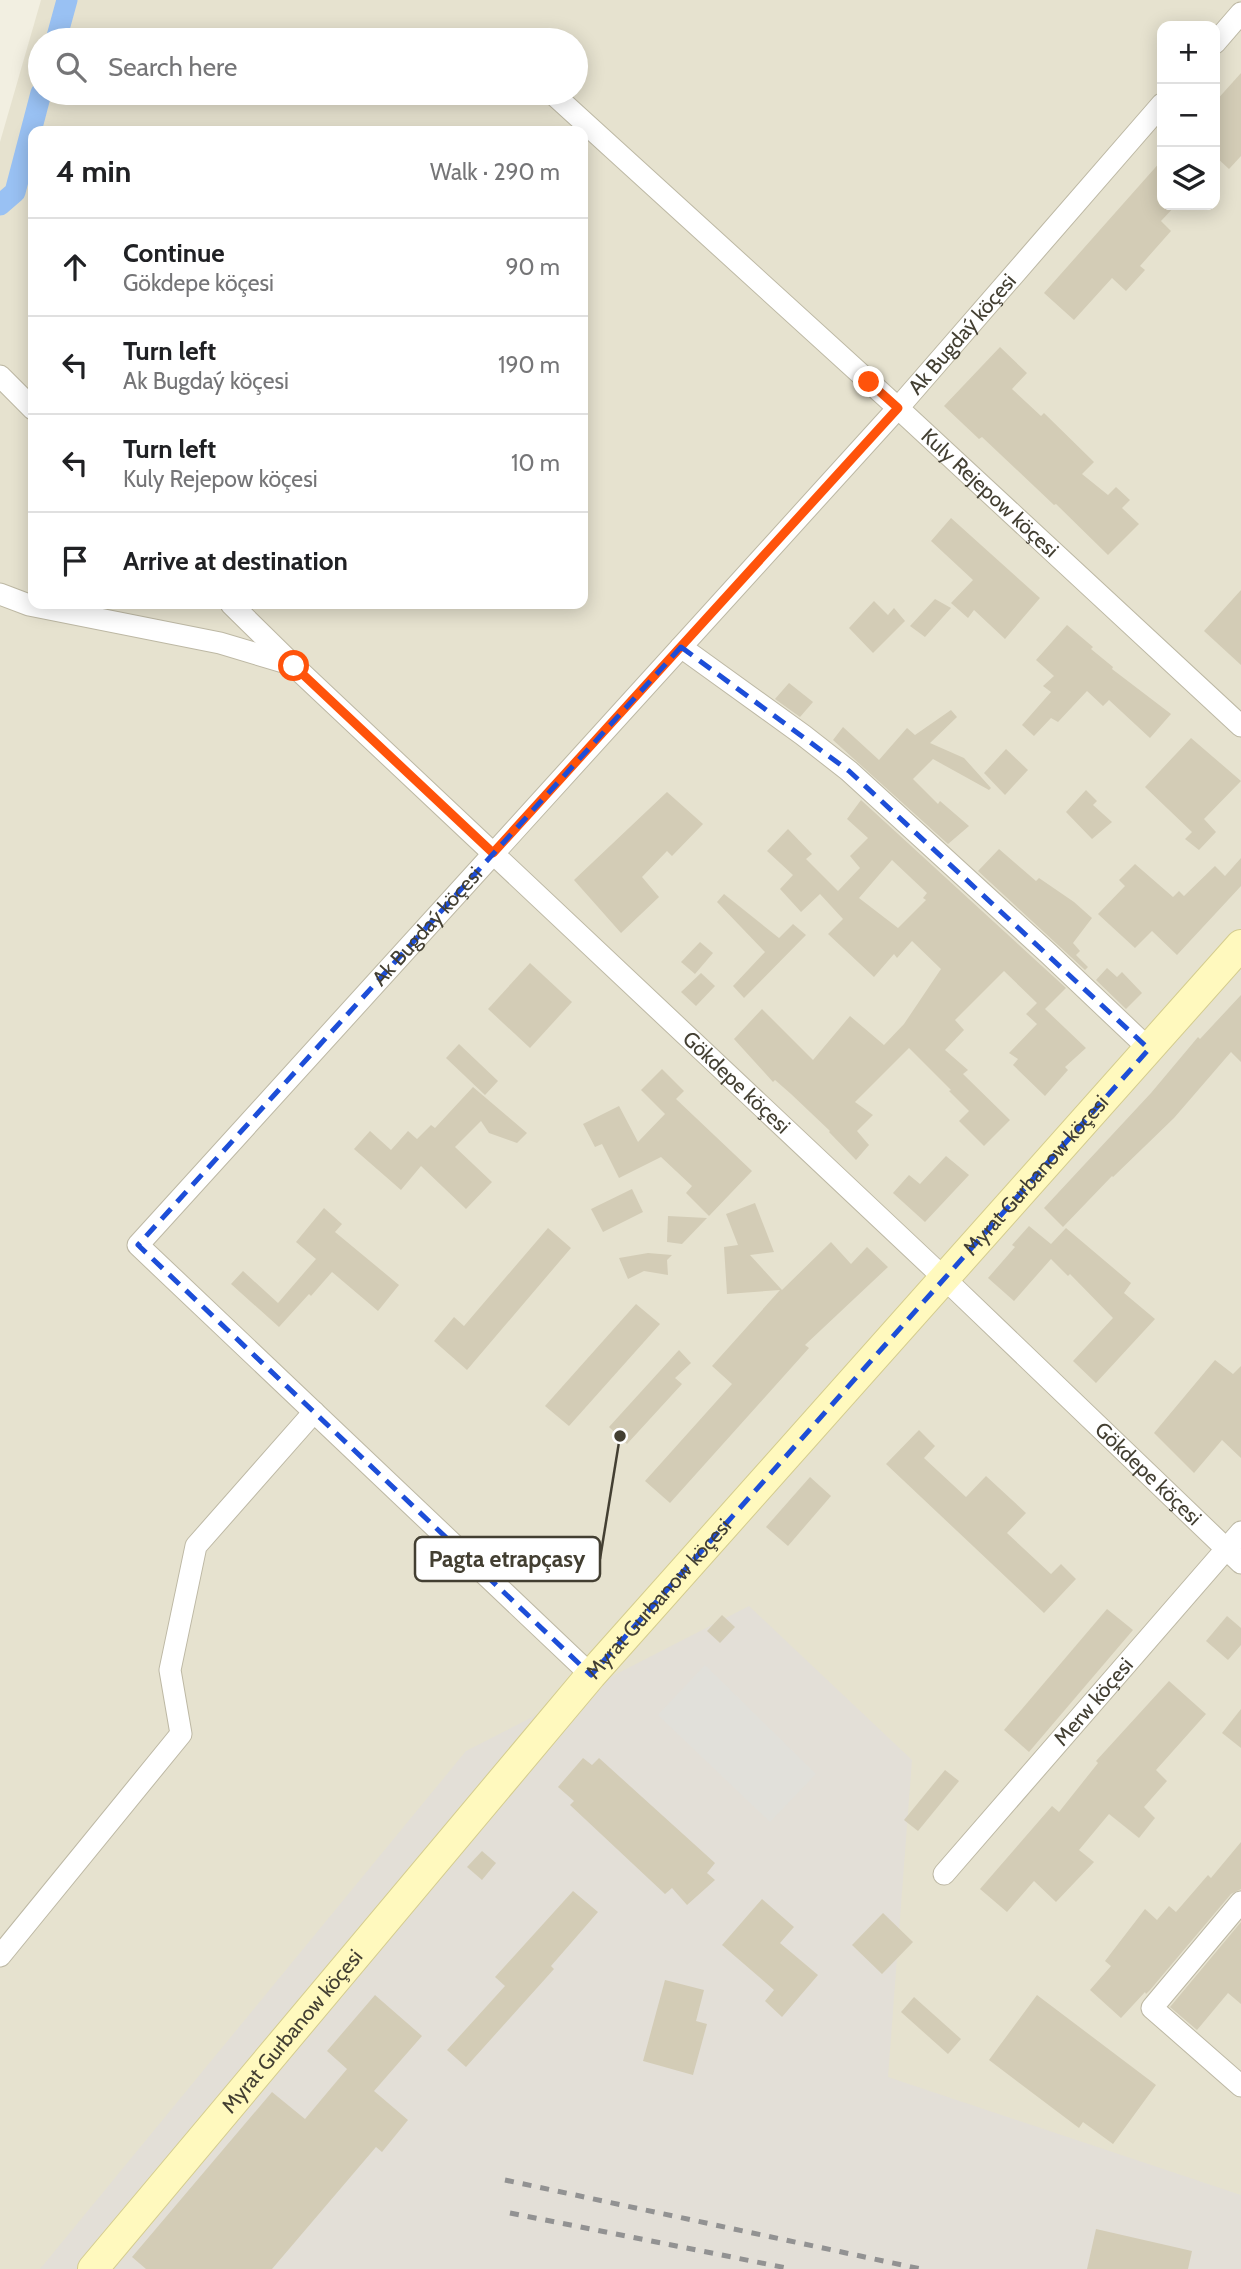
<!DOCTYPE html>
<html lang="en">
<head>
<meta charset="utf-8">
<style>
	:root { --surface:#fff; --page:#f2f2f2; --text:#202124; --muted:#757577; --line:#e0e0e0 }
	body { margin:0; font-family:Cabin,sans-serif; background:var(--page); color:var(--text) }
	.controls { position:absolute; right:21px; top:21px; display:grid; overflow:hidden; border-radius:14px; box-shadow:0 4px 18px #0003 }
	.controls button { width:63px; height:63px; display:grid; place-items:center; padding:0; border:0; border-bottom:2px solid var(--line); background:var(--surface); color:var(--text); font:35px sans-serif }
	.stop { position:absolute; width:21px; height:21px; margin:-16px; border:5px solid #ff530b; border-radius:50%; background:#fff }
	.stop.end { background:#ff530b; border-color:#fff; box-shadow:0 2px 7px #0008 }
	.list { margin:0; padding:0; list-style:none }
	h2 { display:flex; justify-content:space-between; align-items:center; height:91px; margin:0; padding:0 28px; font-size:30px }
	h2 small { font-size:23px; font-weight:400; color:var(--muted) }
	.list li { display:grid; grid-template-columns:46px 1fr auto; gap:21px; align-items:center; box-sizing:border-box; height:98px; padding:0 28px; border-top:2px solid var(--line) }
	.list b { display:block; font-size:26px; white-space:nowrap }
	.list p { margin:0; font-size:23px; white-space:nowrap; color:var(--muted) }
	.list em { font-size:23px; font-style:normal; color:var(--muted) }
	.icon { flex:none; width:38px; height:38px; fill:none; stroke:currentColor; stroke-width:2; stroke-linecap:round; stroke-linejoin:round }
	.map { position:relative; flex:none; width:1241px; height:2269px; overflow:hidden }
	.search { position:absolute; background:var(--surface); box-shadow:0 4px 18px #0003; left:28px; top:28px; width:560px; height:77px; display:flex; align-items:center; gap:18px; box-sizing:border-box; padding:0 24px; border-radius:38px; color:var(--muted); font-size:26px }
	.panel { position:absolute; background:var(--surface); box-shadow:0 4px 18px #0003; left:28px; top:126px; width:560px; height:483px; border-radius:14px }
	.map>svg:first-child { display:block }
	.residential { fill:#e6e2cf; fill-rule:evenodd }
	.industrial { fill:#e3dfd7 }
	.parking { fill:#e1e0da }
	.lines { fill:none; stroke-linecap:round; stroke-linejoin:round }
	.canal { stroke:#99c1f3; stroke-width:21 }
	.building { fill:#d3ccb6; fill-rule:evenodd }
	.street-casing { stroke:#bdb8a4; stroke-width:23 }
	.secondary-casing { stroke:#d4cc8e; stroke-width:32 }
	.street { stroke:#fff; stroke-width:21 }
	.secondary { stroke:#fff9be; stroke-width:30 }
	.rail { stroke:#929292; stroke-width:5; stroke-dasharray:9 9; stroke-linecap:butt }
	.route { stroke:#ff530b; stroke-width:9 }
	.marked { fill:none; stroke:#1d4ed8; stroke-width:5; stroke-dasharray:14 9; stroke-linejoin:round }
	.labels { text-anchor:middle; stroke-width:6; stroke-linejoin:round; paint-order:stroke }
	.street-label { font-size:21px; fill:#433f32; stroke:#fff }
	.leader { fill:none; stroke:#433f32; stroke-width:2.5 }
	.callout-dot { fill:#433f32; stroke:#fff; stroke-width:2.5 }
	.callout { fill:#fff; stroke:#433f32; stroke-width:2.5 }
	.callout-label { font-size:23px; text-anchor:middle; font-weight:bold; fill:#433f32 }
</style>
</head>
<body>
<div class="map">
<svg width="1241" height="2269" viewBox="0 0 1241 2269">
	<rect width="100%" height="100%" fill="#f2efe1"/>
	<path class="residential" d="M41 0H1241V2269H0V142ZM1162 26H1215V205H1162ZM40 40H576V93H40ZM33 131H583V604H33Z"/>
	<polygon class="industrial" points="749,1606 912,1760 888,2077 1241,2195 1241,2269 40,2269 466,1751"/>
	<polygon class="parking" points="705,1665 816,1774 770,1822 658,1715"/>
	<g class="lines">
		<g class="canal">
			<polyline points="56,40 67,0"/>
			<polyline points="0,205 15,192 41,93"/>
		</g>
	</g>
	<g class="building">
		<polygon points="1241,73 1241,156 1229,169 1215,156 1215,102"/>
		<polygon points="1162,160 1162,205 1176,205 1161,221 1171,231 1140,266 1145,270 1126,291 1112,278 1074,320 1044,293"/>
		<polygon points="1000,347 1027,373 1012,389 1041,416 1044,413 1094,462 1082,474 1108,495 1116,487 1130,500 1122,508 1139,524 1108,555 1056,504 1054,505 982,437 979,439 944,406"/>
		<polygon points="951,518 1040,598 1005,639 974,610 968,618 951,603 973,580 931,541"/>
		<polygon points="1241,590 1241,665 1204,631"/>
		<polygon points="935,599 951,608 925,637 910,626"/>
		<polygon points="874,601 888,615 894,608 905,621 873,653 849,628"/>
		<polygon points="1067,625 1093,647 1091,649 1113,667 1112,669 1171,714 1150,738 1109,700 1103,706 1087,691 1058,722 1051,718 1034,736 1022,725 1051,692 1043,686 1054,676 1036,660"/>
		<polygon points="789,683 813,702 800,717 775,699"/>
		<polygon points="951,710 957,717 930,743 964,758 991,788 989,790 933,759 913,779 938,804 940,801 969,826 948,844 833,740 843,727 879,760 907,728 915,735"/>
		<polygon points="1191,738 1241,781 1204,819 1216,832 1199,850 1185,839 1192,832 1145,787"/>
		<polygon points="1006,749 1028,770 1005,795 984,773"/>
		<polygon points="1086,790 1097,801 1093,805 1112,822 1092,839 1066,812"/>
		<polygon points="667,792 703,824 672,856 667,851 642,877 659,897 621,933 574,880"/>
		<path d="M861 800 1066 988 1045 1009 1086 1048 1065 1067 1068 1070 1045 1096 1013 1065 1018 1059 1009 1053 1037 1024 1026 1014 1037 1003 1004 971 955 1020 964 1030 945 1050 968 1070 963 1074 1010 1120 984 1146 959 1121 969 1111 949 1091 951 1090 909 1048 855 1102 873 1115 857 1131 869 1145 856 1160 829 1132 830 1131 791 1094 775 1080 773 1082 734 1039 762 1009 813 1060 850 1016 884 1045 904 1024 941 969 912 941 897 958 894 954 874 977 828 934 843 919 820 894 801 912 780 889 793 875 767 851 788 829 812 854 806 859 838 891 860 868 850 856 868 838 847 819ZM892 860 927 893 923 898 926 900 898 928 859 898Z"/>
		<polygon points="999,849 1036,881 1039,878 1074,902 1092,918 1073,943 1080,951 1076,955 1088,967 1085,970 978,871"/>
		<polygon points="1241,858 1241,886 1177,955 1152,931 1135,948 1098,914 1125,886 1119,880 1135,864 1173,897 1179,891 1184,896 1215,866 1225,876"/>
		<polygon points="724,894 779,938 793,924 806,935 744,998 733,986 765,952 717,902"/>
		<polygon points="700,942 713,953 695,974 681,962"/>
		<polygon points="530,963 572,1002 530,1048 488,1009"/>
		<polygon points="1107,968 1117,977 1122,972 1142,993 1126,1009 1096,980"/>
		<polygon points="701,973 715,986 696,1006 681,992"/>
		<polygon points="1241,995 1241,1062 1231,1052 1174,1118 1113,1177 1112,1176 1063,1227 1044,1208 1151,1093 1198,1037 1200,1039"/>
		<polygon points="459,1044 498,1081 485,1095 446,1058"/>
		<polygon points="662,1069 684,1091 676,1099 752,1171 709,1216 686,1193 692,1186 661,1157 619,1178 602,1144 595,1147 583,1124 619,1106 638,1142 665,1114 641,1090"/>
		<polygon points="473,1087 527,1133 517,1143 489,1133 481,1121 455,1147 492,1182 466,1209 421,1166 401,1190 354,1149 370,1131 391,1150 408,1131 417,1139 431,1125 435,1128"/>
		<polygon points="946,1156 969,1175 925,1222 893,1193 909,1175 920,1184"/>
		<polygon points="632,1189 643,1212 603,1232 591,1209"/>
		<polygon points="755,1203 774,1252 750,1255 782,1290 831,1242 851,1264 867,1247 888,1267 805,1345 809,1348 670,1503 645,1481 732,1384 712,1366 780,1290 727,1294 724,1247 738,1245 726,1214"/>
		<polygon points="324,1208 342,1224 335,1232 399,1285 378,1311 332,1272 311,1296 309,1294 279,1327 231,1284 243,1271 278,1303 316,1259 296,1242"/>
		<polygon points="668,1216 707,1218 682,1244 667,1242"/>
		<polygon points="1029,1226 1051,1244 1066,1228 1131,1283 1124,1293 1155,1319 1096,1383 1073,1361 1113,1318 1070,1274 1068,1276 1051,1259 1014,1301 988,1278 1015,1247 1012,1245"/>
		<polygon points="548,1228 571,1248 467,1370 434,1341 454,1317 464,1326"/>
		<polygon points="648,1253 672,1255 667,1260 668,1275 644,1271 628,1279 619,1258"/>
		<polygon points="636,1304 660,1324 569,1426 545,1406"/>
		<polygon points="679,1350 691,1363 675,1378 682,1384 627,1444 609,1427"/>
		<polygon points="1215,1360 1233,1374 1241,1366 1241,1458 1222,1440 1194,1473 1154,1433"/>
		<polygon points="919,1430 935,1446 924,1458 966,1497 986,1476 1026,1513 1007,1533 1051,1574 1061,1564 1076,1579 1044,1613 886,1464"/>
		<polygon points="810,1477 831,1496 788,1546 766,1527"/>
		<polygon points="1107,1609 1133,1630 1029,1752 1004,1730"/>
		<polygon points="722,1615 735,1627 720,1643 707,1631"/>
		<polygon points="1227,1616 1241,1628 1241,1645 1228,1660 1206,1641"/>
		<polygon points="1169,1681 1206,1714 1156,1770 1167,1781 1144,1807 1155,1818 1139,1838 1109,1814 1079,1850 1094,1862 1056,1902 1034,1881 1007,1912 980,1889 1052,1806 1059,1812 1098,1763 1096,1761"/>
		<polygon points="1241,1709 1241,1748 1222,1733"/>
		<polygon points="583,1758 592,1765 599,1758 715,1863 707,1873 715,1880 687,1905 672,1888 665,1894 570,1805 574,1801 558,1787"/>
		<polygon points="945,1770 959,1781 918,1831 904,1820"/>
		<polygon points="1241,1842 1241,1889 1231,1894 1150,1990 1146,1994 1145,1992 1121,2018 1090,1990 1111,1966 1105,1961 1145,1909 1157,1920 1169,1906 1176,1912 1208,1875 1211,1878"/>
		<polygon points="482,1851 496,1863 482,1880 467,1867"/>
		<polygon points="573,1891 598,1912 551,1966 554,1969 466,2067 447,2050 505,1986 495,1977"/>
		<polygon points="762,1899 794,1927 780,1943 818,1975 782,2017 765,2001 774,1990 722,1945"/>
		<polygon points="883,1913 913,1942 882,1974 852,1945"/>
		<polygon points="1241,1922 1241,2004 1228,1993 1197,2030 1170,2007"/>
		<polygon points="665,1980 704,1990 696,2021 707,2024 693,2075 643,2061"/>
		<polygon points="375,1995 422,2036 374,2091 408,2120 382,2152 376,2147 272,2269 146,2269 132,2257 272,2092 305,2119 347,2069 327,2051"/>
		<polygon points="1037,1995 1156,2085 1113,2144 1083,2122 1079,2128 989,2060"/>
		<polygon points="914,1997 961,2039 948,2054 901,2012"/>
		<polygon points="1096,2229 1192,2251 1188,2269 1087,2269"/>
	</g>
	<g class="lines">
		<g class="street-casing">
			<g id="street">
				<polyline points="1215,43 1241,13"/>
				<path id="s1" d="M552 93 898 408 1241 726"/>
				<polyline points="0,376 33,409"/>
				<polyline points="0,594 29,605 220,643 290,664"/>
				<path id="s2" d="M231 604 294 666 945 1279 1241 1563"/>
				<polyline points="681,647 803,735 849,771 1049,954 1149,1049"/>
				<path id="s3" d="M591 1675 138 1245 898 408 1162 104"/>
				<path id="s4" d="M944 1874 1241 1532"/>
				<polyline points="1241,1902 1152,2008 1241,2086"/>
				<polyline points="0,1956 181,1734 170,1670 196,1546 314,1412"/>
			</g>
		</g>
		<g class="secondary-casing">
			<g id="secondary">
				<path id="s5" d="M93 2269 591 1675 1241 945"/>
			</g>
		</g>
		<use href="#street" class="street"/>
		<use href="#secondary" class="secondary"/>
		<g class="rail">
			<polyline points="505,2180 921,2269"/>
			<polyline points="510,2213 792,2269"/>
		</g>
	</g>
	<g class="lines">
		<polyline class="route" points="294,666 493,853 898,408 869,382"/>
	</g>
	<path class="marked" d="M681 647 849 771 1149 1049 591 1675 138 1245Z"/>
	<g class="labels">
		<g class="street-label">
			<text dy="7" stroke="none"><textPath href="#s3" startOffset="1853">Ak Bugdaý köçesi</textPath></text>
			<text dy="7" stroke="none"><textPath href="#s1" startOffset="593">Kuly Rejepow köçesi</textPath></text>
			<text dy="7" stroke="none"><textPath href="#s3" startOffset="1055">Ak Bugdaý köçesi</textPath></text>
			<text dy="7" stroke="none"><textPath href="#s2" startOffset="696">Gökdepe köçesi</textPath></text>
			<text dy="7" stroke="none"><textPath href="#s5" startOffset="1444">Myrat Gurbanow köçesi</textPath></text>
			<text dy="7" stroke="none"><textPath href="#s2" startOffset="1264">Gökdepe köçesi</textPath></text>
			<text dy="7" stroke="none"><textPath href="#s5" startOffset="877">Myrat Gurbanow köçesi</textPath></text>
			<text dy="7" stroke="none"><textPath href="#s4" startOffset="228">Merw köçesi</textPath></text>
			<text dy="7" stroke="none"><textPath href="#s5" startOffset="310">Myrat Gurbanow köçesi</textPath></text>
		</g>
	</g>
	<path class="leader" d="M620 1436L600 1559"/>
	<circle class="callout-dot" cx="620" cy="1436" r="7"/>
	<rect class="callout" x="415" y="1537" width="185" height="44" rx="7"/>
	<g class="callout-label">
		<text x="507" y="1567">Pagta etrapçasy</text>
	</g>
</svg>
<div class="controls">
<button>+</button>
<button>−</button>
<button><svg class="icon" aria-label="layers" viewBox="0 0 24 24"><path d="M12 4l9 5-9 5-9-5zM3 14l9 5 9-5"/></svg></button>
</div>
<div class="stop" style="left:294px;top:666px"></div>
<div class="stop end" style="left:869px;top:382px"></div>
<div class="search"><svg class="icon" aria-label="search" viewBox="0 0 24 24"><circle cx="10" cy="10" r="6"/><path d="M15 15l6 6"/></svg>Search here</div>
<section class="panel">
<h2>4 min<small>Walk · 290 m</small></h2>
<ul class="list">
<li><svg class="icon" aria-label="ahead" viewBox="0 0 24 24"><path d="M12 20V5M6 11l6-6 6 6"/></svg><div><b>Continue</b><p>Gökdepe köçesi</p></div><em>90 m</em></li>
<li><svg class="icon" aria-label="left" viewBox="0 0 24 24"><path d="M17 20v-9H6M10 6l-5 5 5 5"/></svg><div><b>Turn left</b><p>Ak Bugdaý köçesi</p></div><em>190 m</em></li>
<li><svg class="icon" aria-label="left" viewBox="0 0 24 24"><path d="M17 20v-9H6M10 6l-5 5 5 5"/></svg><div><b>Turn left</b><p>Kuly Rejepow köçesi</p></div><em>10 m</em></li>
<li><svg class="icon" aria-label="arrive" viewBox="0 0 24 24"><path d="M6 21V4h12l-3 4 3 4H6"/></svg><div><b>Arrive at destination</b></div></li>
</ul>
</section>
</div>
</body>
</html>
